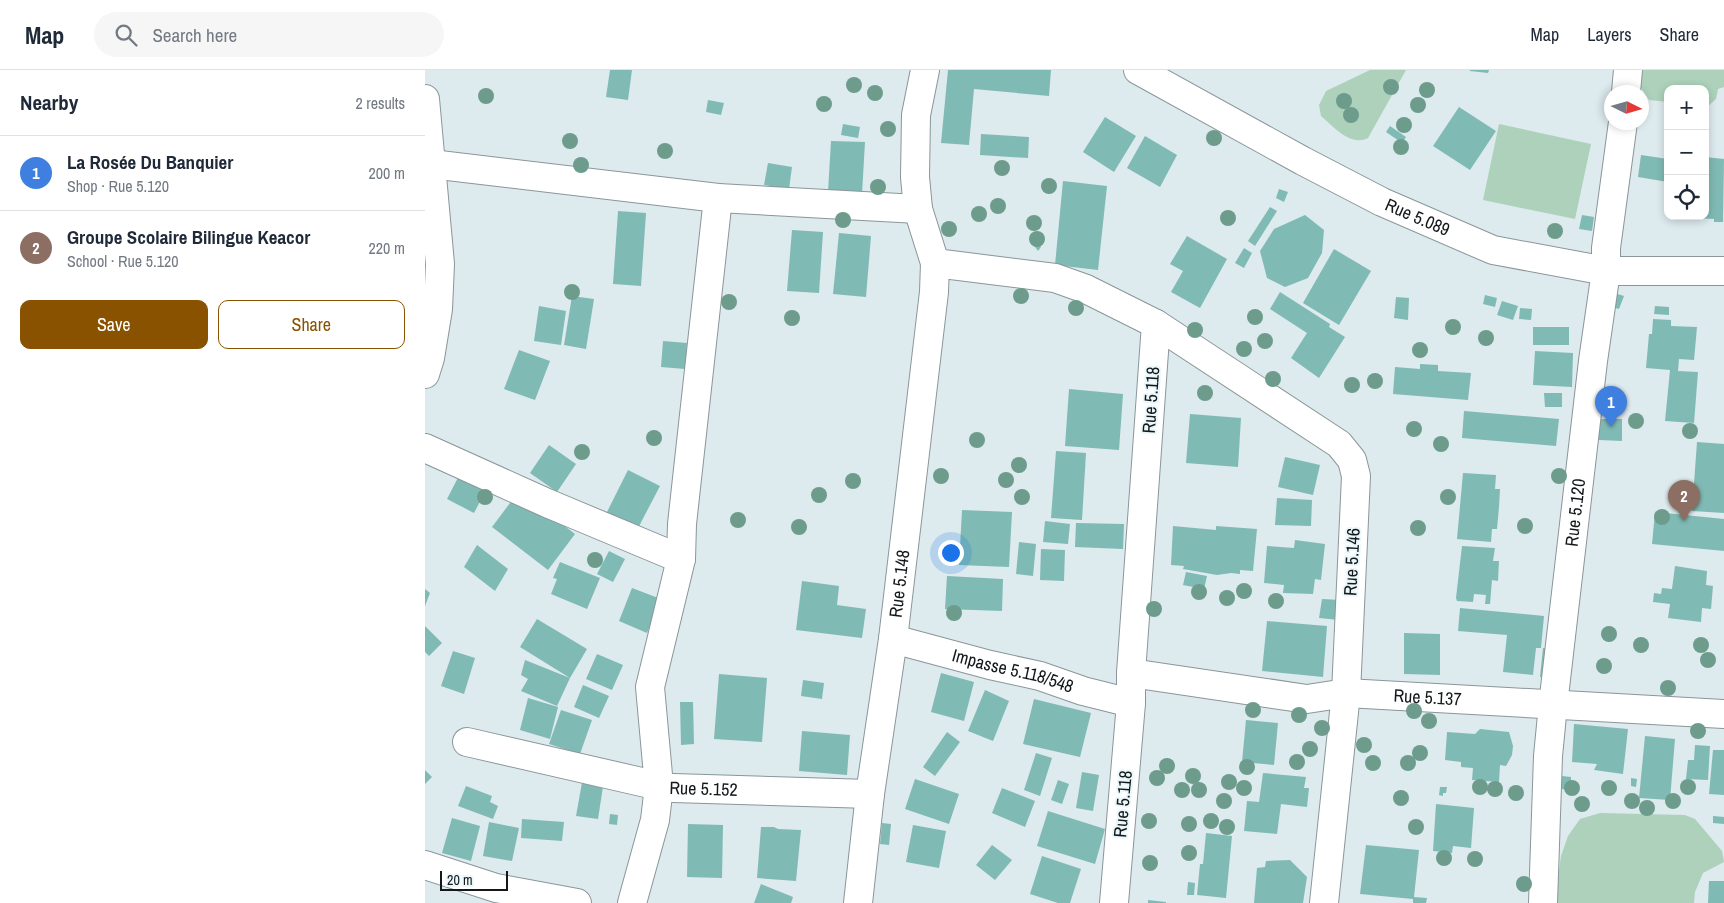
<!DOCTYPE html>
<html lang="en">
<head>
<meta charset="utf-8">
<style>
	:root { --surface:#fff; --page:#f6f6f7; --text:#1f2937; --muted:#747a83; --line:#e0e1e3; --accent:#885201 }
	body { margin:0; font-family:"Archivo Narrow",sans-serif; background:var(--page); color:var(--text) }
	.controls { position:absolute; right:15px; top:15px; display:grid; overflow:hidden; border-radius:10px; box-shadow:0 2px 8px #0003 }
	.controls button { width:45px; height:45px; display:grid; place-items:center; padding:0; border:0; border-bottom:1px solid var(--line); background:var(--surface); color:var(--text); font:25px sans-serif }
	.compass { position:absolute; left:1179px; top:15px; width:45px; height:45px; border-radius:50%; background:var(--surface); box-shadow:0 2px 8px #0003; rotate:95deg }
	.scale { position:absolute; left:15px; bottom:12px; width:68px; box-sizing:border-box; padding-left:5px; border:2px solid #14181a; border-top:0; font-size:14px; line-height:18px; white-space:nowrap; color:#14181a; -webkit-text-stroke:4px #eaf7fb; paint-order:stroke }
	.you { position:absolute; left:525px; top:482px; width:18px; height:18px; margin:-12px; border:4px solid #fff; border-radius:50%; background:#1a73e8; box-shadow:0 0 0 8px #1a73e833 }
	.badge { display:grid; place-items:center; width:32px; height:32px; border-radius:50%; background:var(--accent); color:#fff; font-size:16px; font-weight:700 }
	.pin { position:absolute; translate:-50% -41px; filter:drop-shadow(0 1px 2px #0008) }
	.pin::after { content:''; position:absolute; top:26px; width:18px; height:15px; background:inherit; clip-path:polygon(0 0,100% 0,50% 100%) }
	.list { margin:0; padding:0; list-style:none }
	h2 { display:flex; justify-content:space-between; align-items:center; height:65px; margin:0; padding:0 20px; font-size:21px }
	h2 small { font-size:16px; font-weight:400; color:var(--muted) }
	.list li { display:grid; grid-template-columns:32px 1fr auto; gap:15px; align-items:center; box-sizing:border-box; height:75px; padding:0 20px; border-top:1px solid var(--line) }
	.list b { display:block; font-size:19px; white-space:nowrap }
	.list p { margin:0; font-size:16px; white-space:nowrap; color:var(--muted) }
	.list em { font-size:16px; font-style:normal; color:var(--muted) }
	.actions { display:flex; gap:10px; padding:15px 20px }
	.actions a { flex:1; padding:11px 0; border:1px solid var(--accent); border-radius:10px; text-align:center; font-size:18px; color:var(--accent) }
	.actions .main { background:var(--accent); color:#fff }
	.icon { flex:none; width:28px; height:28px; fill:none; stroke:currentColor; stroke-width:2; stroke-linecap:round; stroke-linejoin:round }
	.map { position:relative; flex:none; width:1299px; height:833px; overflow:hidden }
	header { display:flex; align-items:center; gap:30px; box-sizing:border-box; height:70px; padding:0 25px; background:var(--surface); border-bottom:1px solid var(--line) }
	header strong { font-size:24px }
	nav { display:flex; gap:28px; margin-inline-start:auto; font-size:18px }
	.search { width:350px; height:45px; background:var(--page); display:flex; align-items:center; gap:12px; box-sizing:border-box; padding:0 18px; border-radius:28px; color:var(--muted); font-size:19px }
	main { display:flex }
	aside { flex:1; background:var(--surface) }
	.map>svg:first-child { display:block }
	.green { fill:#add1bb }
	.building { fill:#80bab4 }
	.lines { fill:none; stroke-linecap:round; stroke-linejoin:round }
	.minor-casing { stroke:#8a969a; stroke-width:30 }
	.minor { stroke:#fff; stroke-width:28 }
	.tree { fill:#6d9c8c }
	.labels { text-anchor:middle; stroke-width:4; stroke-linejoin:round; paint-order:stroke }
	.street-label { font-size:18px; fill:#14181a; stroke:#eaf7fb }
</style>
</head>
<body>
<header>
<strong>Map</strong>
<div class="search"><svg class="icon" aria-label="search" viewBox="0 0 24 24"><circle cx="10" cy="10" r="6"/><path d="M15 15l6 6"/></svg>Search here</div>
<nav><a>Map</a><a>Layers</a><a>Share</a></nav>
</header>
<main>
<aside>
<h2>Nearby<small>2 results</small></h2>
<ul class="list">
<li><span class="badge" style="background:#3f7fe0">1</span><div><b>La Rosée Du Banquier</b><p>Shop · Rue 5.120</p></div><em>200 m</em></li>
<li><span class="badge" style="background:#8d6e63">2</span><div><b>Groupe Scolaire Bilingue Keacor</b><p>School · Rue 5.120</p></div><em>220 m</em></li>
</ul>
<div class="actions"><a class="main">Save</a><a>Share</a></div>
</aside>
<div class="map">
<svg width="1299" height="833" viewBox="0 0 1299 833">
	<rect width="100%" height="100%" fill="#ddeaee"/>
	<g class="green">
		<path d="M945 0H981L943 68C925 77 908 56 896 46L894 35 901 21Z"/>
		<polygon points="1218,0 1299,0 1299,17 1293,19 1291,29 1282,37 1280,37 1280,19 1243,19 1243,32 1224,30 1215,16"/>
		<polygon points="1074,54 1166,74 1150,149 1058,130"/>
		<polygon points="1175,743 1260,745 1270,749 1297,781 1299,792 1278,803 1270,822 1269,833 1130,833 1136,786 1143,766 1155,749"/>
	</g>
	<g class="building">
		<polygon points="185,0 207,0 203,30 181,27"/>
		<polygon points="523,0 626,0 624,26 549,19 544,75 516,73"/>
		<polygon points="1045,0 1064,0 1063,3 1045,1"/>
		<polygon points="283,30 299,33 296,45 281,42"/>
		<polygon points="1034,37 1071,61 1045,100 1008,76"/>
		<polygon points="680,47 711,66 689,102 658,82"/>
		<polygon points="418,54 435,57 433,68 416,65"/>
		<polygon points="965,56 981,67 977,73 961,62"/>
		<polygon points="556,64 604,67 603,88 555,85"/>
		<polygon points="720,66 752,85 735,117 702,98"/>
		<polygon points="406,71 440,72 437,124 403,122"/>
		<polygon points="1216,85 1243,89 1243,112 1213,107"/>
		<polygon points="1280,87 1299,89 1298,152 1289,152 1289,149 1272,148 1272,146 1280,146"/>
		<polygon points="343,93 367,97 364,119 339,115"/>
		<polygon points="638,111 682,116 673,200 630,195"/>
		<polygon points="854,119 863,122 859,132 851,128"/>
		<polygon points="845,137 852,141 830,176 823,171"/>
		<polygon points="193,141 221,143 216,216 188,214"/>
		<polygon points="880,145 899,160 897,183 883,208 860,217 842,208 835,181 849,159"/>
		<polygon points="1157,145 1169,147 1167,161 1154,159"/>
		<polygon points="367,160 398,162 394,223 362,221"/>
		<polygon points="414,163 446,166 441,227 408,224"/>
		<polygon points="762,166 802,189 775,238 746,222 758,201 745,194"/>
		<polygon points="611,171 616,177 613,181 608,174"/>
		<polygon points="819,178 827,183 819,198 810,193"/>
		<polygon points="909,179 946,201 914,255 878,233"/>
		<polygon points="855,222 905,254 904,257 920,267 894,308 866,288 882,263 845,239"/>
		<polygon points="1189,223 1199,226 1194,239 1184,236"/>
		<polygon points="1060,225 1072,228 1070,237 1058,234"/>
		<polygon points="147,226 169,229 161,279 139,275"/>
		<polygon points="971,227 984,228 983,250 969,248"/>
		<polygon points="1077,231 1093,236 1088,250 1072,245"/>
		<polygon points="114,236 141,241 136,275 109,271"/>
		<polygon points="1230,236 1244,237 1244,245 1229,244"/>
		<polygon points="1095,238 1107,239 1106,250 1094,249"/>
		<polygon points="1228,249 1246,250 1246,256 1272,257 1269,290 1254,289 1253,301 1273,302 1269,353 1240,351 1245,300 1221,298 1224,264 1227,264"/>
		<rect x="1108" y="257" width="36" height="18"/>
		<polygon points="238,271 262,273 260,299 236,297"/>
		<polygon points="94,280 125,291 110,330 79,319"/>
		<polygon points="1110,281 1148,283 1147,317 1108,315"/>
		<polygon points="995,294 1013,295 1013,301 1046,303 1043,330 968,324 970,297 995,299"/>
		<polygon points="644,319 698,324 694,380 640,376"/>
		<polygon points="1119,323 1137,323 1137,337 1120,337"/>
		<polygon points="1039,341 1134,349 1131,376 1037,368"/>
		<polygon points="765,344 816,348 813,397 761,393"/>
		<polygon points="1174,349 1197,349 1197,371 1174,370"/>
		<polygon points="1272,372 1299,374 1299,443 1267,441"/>
		<polygon points="124,375 151,394 132,422 105,403"/>
		<polygon points="631,381 661,383 657,450 626,448"/>
		<polygon points="860,387 895,395 888,425 853,417"/>
		<polygon points="37,400 64,414 49,443 22,429"/>
		<polygon points="203,400 235,416 212,460 181,444"/>
		<polygon points="1038,403 1071,405 1070,419 1075,419 1074,437 1072,459 1067,459 1066,472 1032,469"/>
		<polygon points="94,421 150,464 123,500 67,457"/>
		<polygon points="852,428 887,430 886,456 850,455"/>
		<polygon points="537,440 587,442 584,497 534,495"/>
		<polygon points="1230,442 1299,449 1299,481 1227,474"/>
		<polygon points="620,451 645,454 643,474 618,472"/>
		<polygon points="651,453 699,454 698,479 650,477"/>
		<polygon points="748,456 791,460 791,456 832,459 828,501 815,500 815,504 806,503 792,505 758,499 759,496 746,495"/>
		<polygon points="870,470 900,474 896,510 890,509 888,524 858,523 859,515 839,513 842,476 869,478"/>
		<polygon points="594,472 611,474 608,506 591,504"/>
		<polygon points="52,475 83,499 70,521 39,497"/>
		<polygon points="1037,476 1070,478 1068,491 1074,491 1073,511 1067,510 1065,534 1060,534 1061,525 1049,524 1048,532 1032,531 1031,528"/>
		<polygon points="616,479 640,480 639,511 615,510"/>
		<polygon points="184,481 200,489 188,512 172,504"/>
		<polygon points="135,492 175,508 162,539 126,524 132,509 128,508"/>
		<polygon points="1250,496 1282,501 1281,515 1288,516 1286,539 1277,538 1276,552 1243,548 1245,534 1228,532 1229,523 1236,524 1237,518 1247,519"/>
		<polygon points="761,502 782,506 779,519 758,515"/>
		<polygon points="522,506 578,509 577,541 520,539"/>
		<polygon points="377,511 414,516 412,535 441,539 437,568 371,560"/>
		<polygon points="207,518 236,529 222,563 194,551"/>
		<polygon points="0,519 5,523 0,536"/>
		<polygon points="897,529 916,530 914,550 894,548"/>
		<polygon points="1035,538 1119,546 1116,578 1111,578 1108,605 1078,602 1082,565 1033,561"/>
		<polygon points="112,549 162,579 145,608 132,636 96,621 103,609 96,605 100,590 145,608 95,577"/>
		<polygon points="842,551 902,556 898,607 837,601"/>
		<polygon points="0,556 17,573 4,586 0,582"/>
		<polygon points="979,563 1015,564 1015,605 979,604"/>
		<polygon points="1118,578 1133,579 1130,609 1115,607"/>
		<polygon points="28,581 50,588 39,624 16,616"/>
		<polygon points="172,584 198,595 187,620 161,609"/>
		<polygon points="516,603 549,612 539,651 506,642"/>
		<polygon points="294,604 342,608 337,672 289,669"/>
		<polygon points="378,610 399,613 397,629 376,626"/>
		<polygon points="158,615 184,626 174,648 149,637"/>
		<polygon points="560,620 584,631 568,671 543,661"/>
		<polygon points="103,628 133,637 125,669 95,660"/>
		<polygon points="609,629 666,643 655,687 598,674"/>
		<polygon points="255,632 268,632 269,674 256,675"/>
		<polygon points="136,640 167,650 155,684 124,674"/>
		<polygon points="821,650 853,653 849,695 817,692"/>
		<polygon points="1149,654 1203,659 1198,704 1169,700 1172,694 1147,692"/>
		<polygon points="1055,659 1084,662 1088,676 1087,685 1081,696 1075,695 1074,712 1047,710 1048,698 1036,697 1036,692 1020,690 1022,662 1050,664"/>
		<polygon points="377,661 425,665 422,705 374,701"/>
		<polygon points="522,662 535,672 510,706 498,697"/>
		<polygon points="1220,666 1250,669 1245,730 1214,728"/>
		<polygon points="1270,675 1285,676 1283,710 1261,709 1263,690 1269,690"/>
		<polygon points="1288,680 1299,680 1299,725 1284,724"/>
		<polygon points="611,683 627,688 615,726 599,720"/>
		<polygon points="0,700 7,707 0,714"/>
		<polygon points="657,702 674,705 668,741 651,738"/>
		<polygon points="838,703 881,707 879,718 884,718 882,737 856,734 852,764 819,761 822,731 834,732"/>
		<polygon points="1137,706 1146,707 1146,720 1136,719"/>
		<polygon points="158,707 179,710 173,749 151,746"/>
		<polygon points="1206,708 1212,709 1211,717 1206,716"/>
		<polygon points="490,709 534,724 524,754 480,739"/>
		<polygon points="633,710 644,714 637,734 626,730"/>
		<polygon points="41,716 67,726 65,732 73,736 68,749 33,736"/>
		<polygon points="1015,717 1022,717 1021,723 1018,723 1018,726 1014,725"/>
		<polygon points="577,718 610,731 600,757 567,743"/>
		<polygon points="1011,734 1049,738 1046,778 1028,776 1027,783 1008,781"/>
		<polygon points="623,741 680,759 670,794 612,776"/>
		<polygon points="185,744 193,745 192,755 184,754"/>
		<polygon points="1288,746 1299,747 1299,754 1288,753"/>
		<polygon points="27,748 55,756 46,791 17,783"/>
		<polygon points="97,749 139,752 137,771 96,768"/>
		<polygon points="64,752 94,758 87,791 58,786"/>
		<polygon points="457,753 466,754 464,775 455,774"/>
		<polygon points="263,754 298,755 297,808 262,807"/>
		<polygon points="488,755 521,761 514,798 481,792"/>
		<polygon points="336,757 349,757 353,759 376,760 371,811 332,808"/>
		<polygon points="781,763 807,766 801,828 772,825 775,794 778,794"/>
		<polygon points="567,775 587,790 570,810 551,795"/>
		<polygon points="941,775 994,780 989,827 1002,828 1001,833 988,833 988,829 935,824"/>
		<polygon points="617,786 656,799 645,833 633,833 605,824"/>
		<polygon points="865,790 882,807 878,833 829,833 832,798 840,797 841,791"/>
		<polygon points="1284,811 1299,811 1299,833 1283,833"/>
		<polygon points="763,812 770,813 769,825 762,825"/>
		<polygon points="336,814 368,827 366,833 329,833"/>
		<polygon points="723,830 741,832 741,833 723,833"/>
	</g>
	<g class="lines">
		<g class="minor-casing">
			<g id="minor">
				<polyline points="500,0 491,45 490,107 493,139 510,193 630,208 661,219 731,254 706,603 706,633 689,833"/>
				<path id="s1" d="M713 0 878 91 957 132 1068 180 1181 201H1299"/>
				<polyline points="1201,22 1203,0"/>
				<polyline points="0,29 15,194 13,239 5,288 0,304"/>
				<polyline points="6,94 293,128 493,139"/>
				<polyline points="731,254 914,374 927,390 931,406 921,623 899,833"/>
				<polyline points="0,378 122,433 256,489"/>
				<path id="s2" d="M468 569 565 595 615 606 658 621 706 633"/>
				<path id="s3" d="M706 603 882 629 921 623 1299 644"/>
				<polyline points="42,672 234,716 225,617 256,489 257,454 293,128"/>
				<polyline points="0,795 71,818 152,833"/>
				<path id="s4" d="M207 833 230 750 234 716 248 718 445 724"/>
				<path id="s5" d="M433 833 445 724 468 569 509 222 510 193"/>
				<path id="s6" d="M1118 833 1123 686 1128 635 1168 291 1181 201V178L1198 52"/>
			</g>
		</g>
		<use href="#minor" class="minor"/>
	</g>
	<g class="tree">
		<circle cx="429" cy="15" r="8"/>
		<circle cx="966" cy="17" r="8"/>
		<circle cx="1002" cy="20" r="8"/>
		<circle cx="450" cy="23" r="8"/>
		<circle cx="61" cy="26" r="8"/>
		<circle cx="919" cy="31" r="8"/>
		<circle cx="399" cy="34" r="8"/>
		<circle cx="993" cy="35" r="8"/>
		<circle cx="926" cy="45" r="8"/>
		<circle cx="979" cy="55" r="8"/>
		<circle cx="463" cy="59" r="8"/>
		<circle cx="789" cy="68" r="8"/>
		<circle cx="145" cy="71" r="8"/>
		<circle cx="976" cy="77" r="8"/>
		<circle cx="240" cy="81" r="8"/>
		<circle cx="156" cy="95" r="8"/>
		<circle cx="577" cy="98" r="8"/>
		<circle cx="624" cy="116" r="8"/>
		<circle cx="453" cy="117" r="8"/>
		<circle cx="573" cy="136" r="8"/>
		<circle cx="554" cy="144" r="8"/>
		<circle cx="803" cy="148" r="8"/>
		<circle cx="418" cy="150" r="8"/>
		<circle cx="609" cy="153" r="8"/>
		<circle cx="524" cy="159" r="8"/>
		<circle cx="1130" cy="161" r="8"/>
		<circle cx="612" cy="169" r="8"/>
		<circle cx="147" cy="222" r="8"/>
		<circle cx="596" cy="226" r="8"/>
		<circle cx="304" cy="232" r="8"/>
		<circle cx="651" cy="238" r="8"/>
		<circle cx="830" cy="247" r="8"/>
		<circle cx="367" cy="248" r="8"/>
		<circle cx="1028" cy="257" r="8"/>
		<circle cx="770" cy="260" r="8"/>
		<circle cx="1061" cy="268" r="8"/>
		<circle cx="840" cy="271" r="8"/>
		<circle cx="819" cy="279" r="8"/>
		<circle cx="995" cy="280" r="8"/>
		<circle cx="848" cy="309" r="8"/>
		<circle cx="950" cy="311" r="8"/>
		<circle cx="927" cy="315" r="8"/>
		<circle cx="780" cy="323" r="8"/>
		<circle cx="1211" cy="351" r="8"/>
		<circle cx="989" cy="359" r="8"/>
		<circle cx="1265" cy="361" r="8"/>
		<circle cx="229" cy="368" r="8"/>
		<circle cx="552" cy="370" r="8"/>
		<circle cx="1016" cy="374" r="8"/>
		<circle cx="157" cy="382" r="8"/>
		<circle cx="594" cy="395" r="8"/>
		<circle cx="516" cy="406" r="8"/>
		<circle cx="1134" cy="406" r="8"/>
		<circle cx="581" cy="410" r="8"/>
		<circle cx="428" cy="411" r="8"/>
		<circle cx="394" cy="425" r="8"/>
		<circle cx="60" cy="427" r="8"/>
		<circle cx="597" cy="427" r="8"/>
		<circle cx="1023" cy="427" r="8"/>
		<circle cx="1237" cy="447" r="8"/>
		<circle cx="313" cy="450" r="8"/>
		<circle cx="1100" cy="456" r="8"/>
		<circle cx="374" cy="457" r="8"/>
		<circle cx="993" cy="458" r="8"/>
		<circle cx="170" cy="490" r="8"/>
		<circle cx="819" cy="521" r="8"/>
		<circle cx="774" cy="522" r="8"/>
		<circle cx="802" cy="528" r="8"/>
		<circle cx="851" cy="531" r="8"/>
		<circle cx="729" cy="539" r="8"/>
		<circle cx="529" cy="543" r="8"/>
		<circle cx="1184" cy="564" r="8"/>
		<circle cx="1216" cy="575" r="8"/>
		<circle cx="1276" cy="575" r="8"/>
		<circle cx="1283" cy="590" r="8"/>
		<circle cx="1179" cy="596" r="8"/>
		<circle cx="1243" cy="618" r="8"/>
		<circle cx="828" cy="640" r="8"/>
		<circle cx="989" cy="641" r="8"/>
		<circle cx="874" cy="645" r="8"/>
		<circle cx="1004" cy="651" r="8"/>
		<circle cx="897" cy="658" r="8"/>
		<circle cx="1273" cy="661" r="8"/>
		<circle cx="939" cy="675" r="8"/>
		<circle cx="885" cy="679" r="8"/>
		<circle cx="995" cy="683" r="8"/>
		<circle cx="872" cy="692" r="8"/>
		<circle cx="948" cy="693" r="8"/>
		<circle cx="983" cy="693" r="8"/>
		<circle cx="742" cy="696" r="8"/>
		<circle cx="822" cy="697" r="8"/>
		<circle cx="768" cy="706" r="8"/>
		<circle cx="732" cy="708" r="8"/>
		<circle cx="804" cy="712" r="8"/>
		<circle cx="1055" cy="717" r="8"/>
		<circle cx="1263" cy="717" r="8"/>
		<circle cx="819" cy="718" r="8"/>
		<circle cx="1147" cy="718" r="8"/>
		<circle cx="1184" cy="718" r="8"/>
		<circle cx="1070" cy="719" r="8"/>
		<circle cx="757" cy="720" r="8"/>
		<circle cx="774" cy="720" r="8"/>
		<circle cx="1091" cy="723" r="8"/>
		<circle cx="976" cy="728" r="8"/>
		<circle cx="799" cy="731" r="8"/>
		<circle cx="1207" cy="731" r="8"/>
		<circle cx="1248" cy="731" r="8"/>
		<circle cx="1157" cy="734" r="8"/>
		<circle cx="1222" cy="738" r="8"/>
		<circle cx="724" cy="751" r="8"/>
		<circle cx="786" cy="751" r="8"/>
		<circle cx="764" cy="754" r="8"/>
		<circle cx="802" cy="757" r="8"/>
		<circle cx="991" cy="757" r="8"/>
		<circle cx="764" cy="783" r="8"/>
		<circle cx="1019" cy="788" r="8"/>
		<circle cx="1050" cy="789" r="8"/>
		<circle cx="725" cy="793" r="8"/>
		<circle cx="1099" cy="814" r="8"/>
	</g>
	<g class="labels">
		<g class="street-label">
			<text dy="6" stroke="none"><textPath href="#s1" startOffset="316">Rue 5.089</textPath></text>
			<text transform="translate(726 330) rotate(-86)" y="6">Rue 5.118</text>
			<text dy="6" stroke="none"><textPath href="#s6" startOffset="392">Rue 5.120</textPath></text>
			<text transform="translate(927 492) rotate(-87)" y="6">Rue 5.146</text>
			<text dy="6" stroke="none"><textPath href="#s5" startOffset="322">Rue 5.148</textPath></text>
			<text dy="6" stroke="none"><textPath href="#s2" startOffset="124">Impasse 5.118/548</textPath></text>
			<text dy="6" stroke="none"><textPath href="#s3" startOffset="299">Rue 5.137</textPath></text>
			<text dy="6" stroke="none"><textPath href="#s4" startOffset="165">Rue 5.152</textPath></text>
			<text transform="translate(698 734) rotate(-85)" y="6">Rue 5.118</text>
		</g>
	</g>
</svg>
<div class="controls">
<button>+</button>
<button>−</button>
<button><svg class="icon" aria-label="locate" viewBox="0 0 24 24"><circle cx="12" cy="12" r="6"/><path d="M12 2v4M12 18v4M2 12h4M18 12h4"/></svg></button>
</div>
<svg class="compass" viewBox="-18 -18 36 36"><path d="M0-13l5 13h-10z" fill="#e53935"/><path d="M0 13l5-13h-10z" fill="#747a83"/></svg>
<div class="scale">20 m</div>
<div class="you"></div>
<div class="pin badge" style="left:1186px;top:357px;background:#3f7fe0">1</div>
<div class="pin badge" style="left:1259px;top:451px;background:#8d6e63">2</div>
</div>
</main>
</body>
</html>
